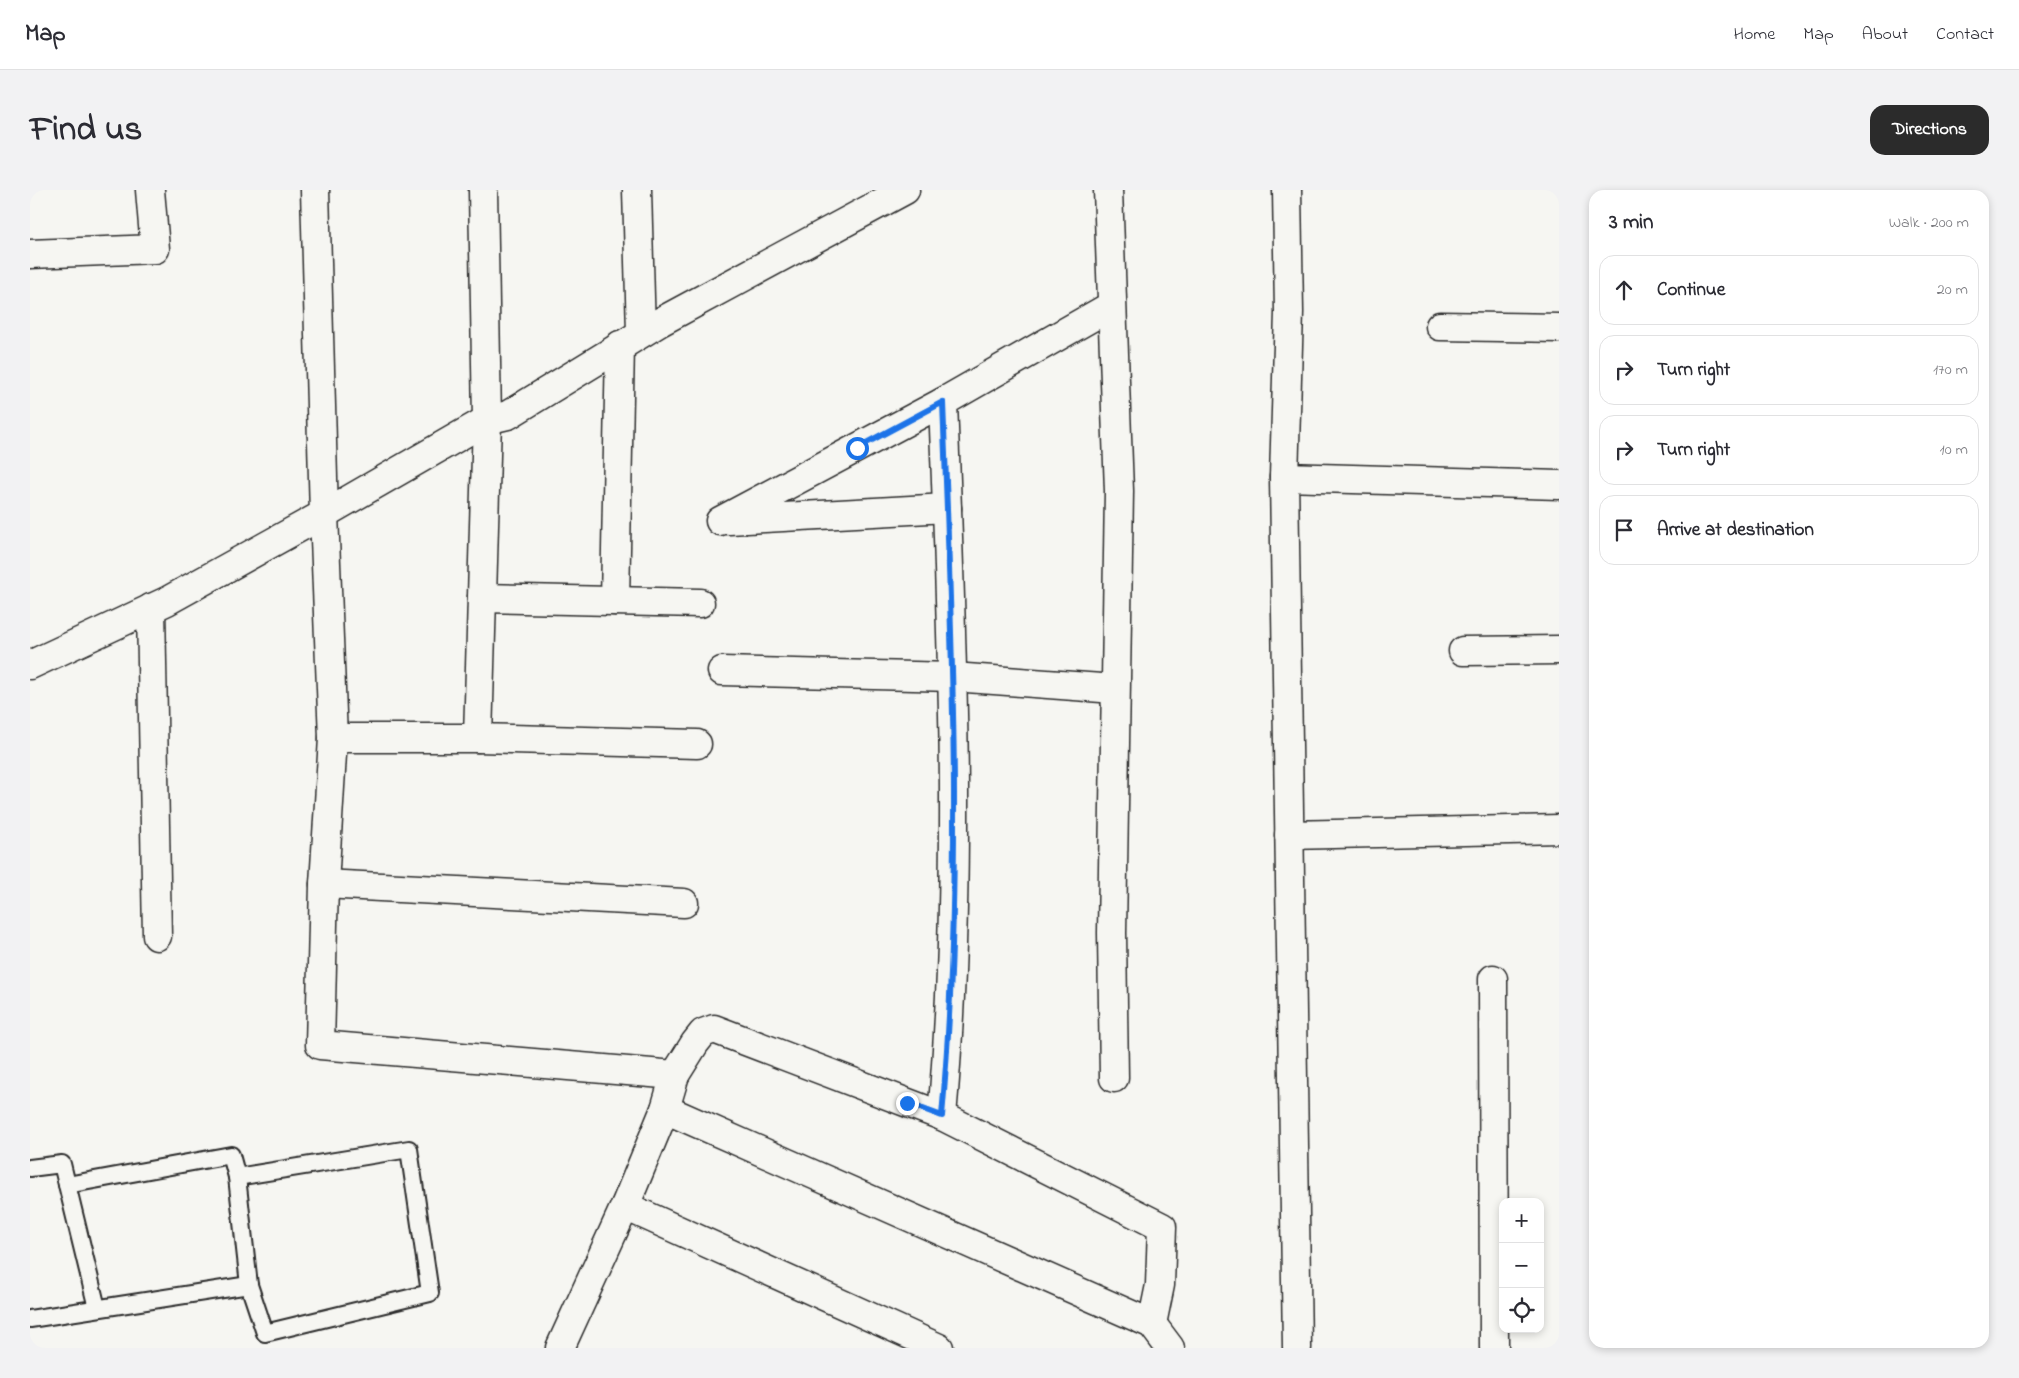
<!DOCTYPE html>
<html lang="en">
<head>
<meta charset="utf-8">
<style>
	:root { --surface:#fff; --page:#f2f2f3; --text:#2b2b33; --muted:#7c7c81; --line:#e1e1e2; --accent:#2b2b2b }
	body { margin:0; font-family:"Indie Flower",sans-serif; background:var(--page); color:var(--text) }
	.controls { position:absolute; right:15px; bottom:15px; display:grid; overflow:hidden; border-radius:10px; box-shadow:0 2px 8px #0003 }
	.controls button { width:45px; height:45px; display:grid; place-items:center; padding:0; border:0; border-bottom:1px solid var(--line); background:var(--surface); color:var(--text); font:25px sans-serif }
	.stop { position:absolute; width:15px; height:15px; margin:-11px; border:4px solid #1a73e8; border-radius:50%; background:#fff }
	.stop.end { background:#1a73e8; border-color:#fff; box-shadow:0 1px 5px #0008 }
	.list { margin:0; padding:0; list-style:none }
	h2 { display:flex; justify-content:space-between; align-items:center; height:65px; margin:0; padding:0 20px; font-size:21px }
	h2 small { font-size:16px; font-weight:400; color:var(--muted) }
	.list li { display:grid; grid-template-columns:32px 1fr auto; gap:15px; align-items:center; box-sizing:border-box; height:70px; margin:0 10px 10px; padding:0 10px; border:1px solid var(--line); border-radius:15px }
	.list b { display:block; font-size:19px; white-space:nowrap }
	.list em { font-size:16px; font-style:normal; color:var(--muted) }
	.icon { flex:none; width:28px; height:28px; fill:none; stroke:currentColor; stroke-width:2; stroke-linecap:round; stroke-linejoin:round }
	.map { position:relative; flex:none; width:1529px; height:1158px; overflow:hidden; border-radius:15px }
	header { display:flex; align-items:center; gap:30px; box-sizing:border-box; height:70px; padding:0 25px; background:var(--surface); border-bottom:1px solid var(--line) }
	header strong { font-size:24px }
	nav { display:flex; gap:28px; margin-inline-start:auto; font-size:18px }
	.intro { display:flex; align-items:center; justify-content:space-between; box-sizing:border-box; height:120px; padding:0 30px }
	h1 { margin:0; font-size:35px }
	.button { padding:12px 22px; border-radius:15px; background:var(--accent); color:#fff; font-size:18px; font-weight:700 }
	main { display:flex; gap:30px; padding:0 30px }
	aside { flex:1; background:var(--surface); border-radius:15px; box-shadow:0 2px 8px #0003 }
	.map>svg:first-child { display:block }
	.lines { fill:none; stroke-linecap:round; stroke-linejoin:round }
	.lane-casing { stroke:#2b2b2b; stroke-width:20 }
	.street-casing { stroke:#2b2b2b; stroke-width:31 }
	.lane { stroke:#f6f6f2; stroke-width:16 }
	.street { stroke:#f6f6f2; stroke-width:28 }
	.route { stroke:#1a73e8; stroke-width:6 }
</style>
</head>
<body>
<header>
<strong>Map</strong>
<nav><a>Home</a><a>Map</a><a>About</a><a>Contact</a></nav>
</header>
<div class="intro"><h1>Find us</h1><a class="button">Directions</a></div>
<main>
<div class="map">
<svg width="1529" height="1158" viewBox="0 0 1529 1158">
	<rect width="100%" height="100%" fill="#f6f6f2"/>
	<filter id="ink" filterUnits="userSpaceOnUse"><feTurbulence type="fractalNoise" baseFrequency=".02" numOctaves="2"/><feDisplacementMap in="SourceGraphic" scale="10" xChannelSelector="R" yChannelSelector="G"/><feConvolveMatrix kernelMatrix="1 2 1 2 8 2 1 2 1" color-interpolation-filters="sRGB"/></filter>
	<g filter="url(#ink)">
		<g class="lines">
			<g class="lane-casing">
				<g id="lane">
					<polygon points="379,959 400,1103 235,1143 219,1095 207,987"/>
					<polyline points="0,978 32,974 67,1118"/>
					<polyline points="37,995 201,965 207,987"/>
					<polyline points="0,1129 219,1095"/>
				</g>
			</g>
			<g class="street-casing">
				<g id="street">
					<polyline points="285,0 294,324 303,548 294,694 290,855 645,885"/>
					<polyline points="453,0 457,230 448,548 667,554"/>
					<polyline points="607,0 611,143"/>
					<polyline points="1078,0 1089,301 1082,743 1084,888"/>
					<polyline points="1257,0 1259,122 1254,287 1267,1158"/>
					<polyline points="0,64 125,59 120,0"/>
					<polyline points="1410,136 1529,138"/>
					<polyline points="1254,287 1529,295"/>
					<polyline points="699,330 917,318"/>
					<polyline points="690,331 913,212"/>
					<polyline points="452,408 670,413"/>
					<polyline points="585,411 590,155"/>
					<polyline points="121,418 127,746"/>
					<polyline points="1433,461 1529,460"/>
					<polyline points="0,475 137,411 294,324 457,230 478,225 630,132 875,0"/>
					<polyline points="692,481 923,487 1085,499"/>
					<polyline points="303,548 448,548"/>
					<polyline points="1259,645 1529,639"/>
					<polyline points="294,694 654,713"/>
					<polyline points="1463,789 1464,1158"/>
					<polyline points="635,919 1122,1134 1140,1158"/>
					<path d="M912 926C933 688 922 450 913 212L1081 116"/>
					<polyline points="595,1016 909,1158"/>
					<polyline points="530,1158 595,1016 635,919 645,885 665,853 673,843 684,839 912,926 1132,1037 1130,1095 1122,1134"/>
				</g>
			</g>
			<use href="#lane" class="lane"/>
			<use href="#street" class="street"/>
		</g>
	</g>
	<g class="lines" filter="url(#ink)">
		<path class="route" d="M827 258 913 212C922 450 933 689 912 926L877 913"/>
	</g>
</svg>
<div class="controls">
<button>+</button>
<button>−</button>
<button><svg class="icon" aria-label="locate" viewBox="0 0 24 24"><circle cx="12" cy="12" r="6"/><path d="M12 2v4M12 18v4M2 12h4M18 12h4"/></svg></button>
</div>
<div class="stop" style="left:827px;top:258px"></div>
<div class="stop end" style="left:877px;top:913px"></div>
</div>
<aside>
<h2>3 min<small>Walk · 200 m</small></h2>
<ul class="list">
<li><svg class="icon" aria-label="ahead" viewBox="0 0 24 24"><path d="M12 20V5M6 11l6-6 6 6"/></svg><div><b>Continue</b></div><em>20 m</em></li>
<li><svg class="icon" aria-label="right" viewBox="0 0 24 24"><path d="M7 20v-9h11M14 6l5 5-5 5"/></svg><div><b>Turn right</b></div><em>170 m</em></li>
<li><svg class="icon" aria-label="right" viewBox="0 0 24 24"><path d="M7 20v-9h11M14 6l5 5-5 5"/></svg><div><b>Turn right</b></div><em>10 m</em></li>
<li><svg class="icon" aria-label="arrive" viewBox="0 0 24 24"><path d="M6 21V4h12l-3 4 3 4H6"/></svg><div><b>Arrive at destination</b></div></li>
</ul>
</aside>
</main>
</body>
</html>
